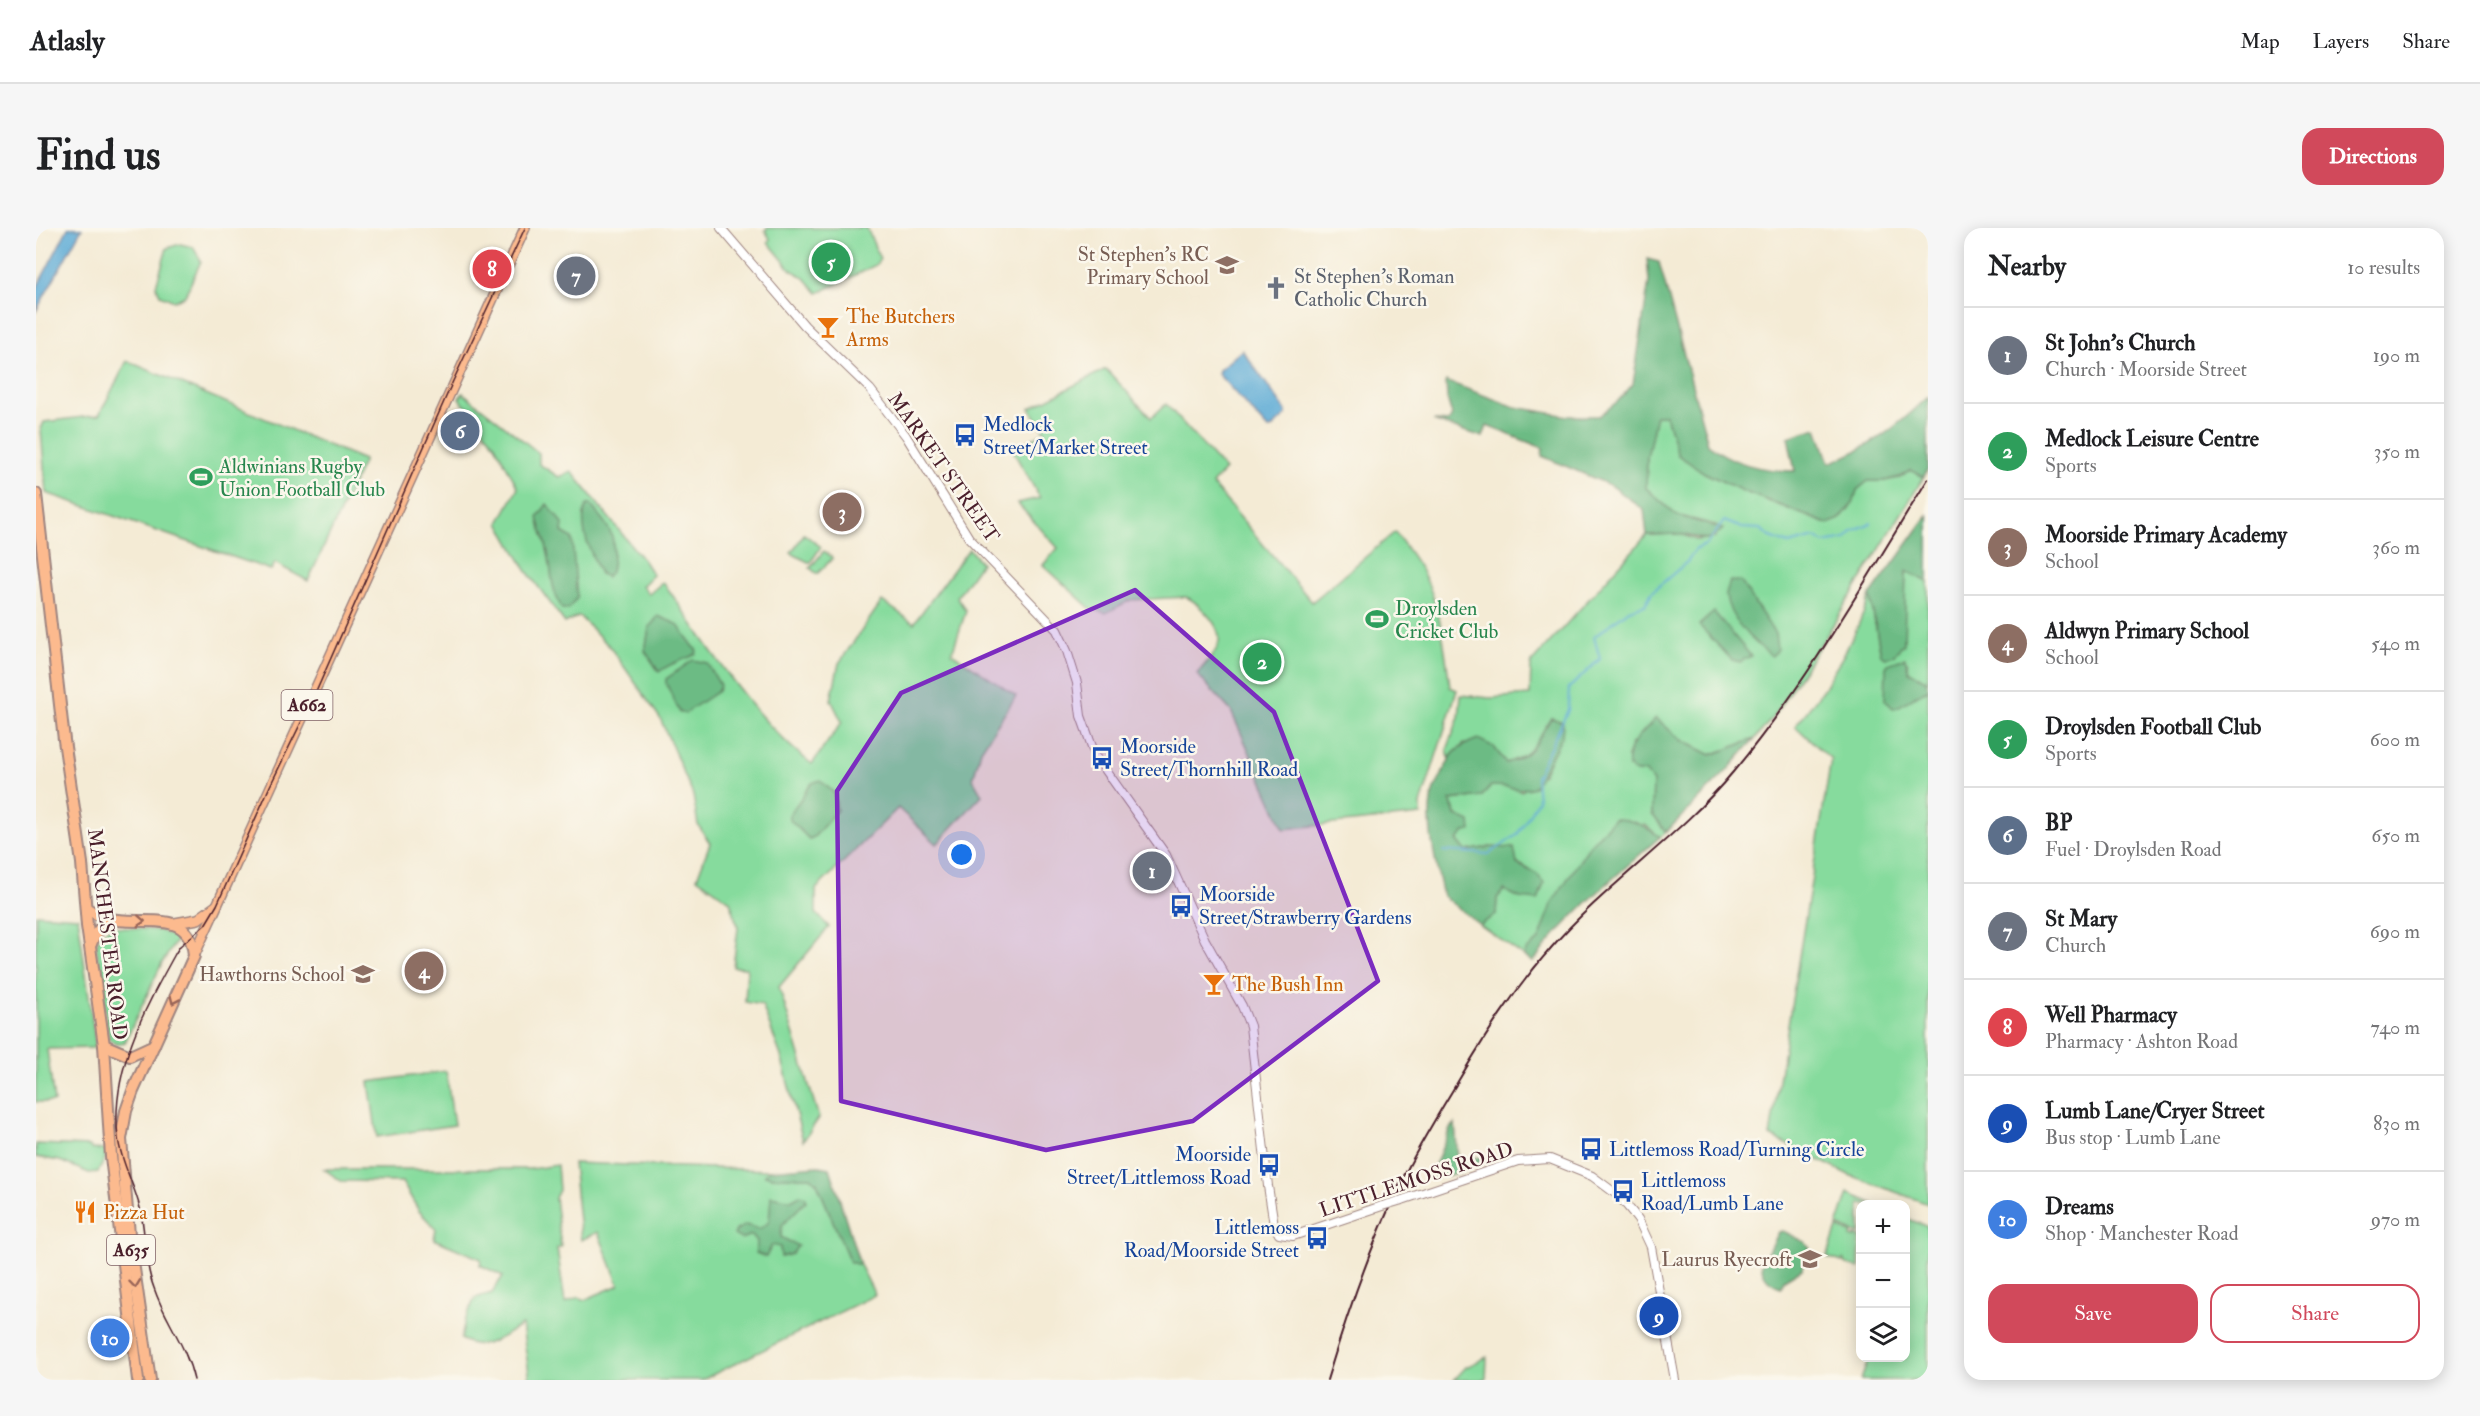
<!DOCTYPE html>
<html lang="en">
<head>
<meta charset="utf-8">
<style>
	:root { --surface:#fff; --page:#f6f6f6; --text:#202124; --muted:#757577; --line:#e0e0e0; --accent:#d1495b }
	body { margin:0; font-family:"IM FELL Double Pica",serif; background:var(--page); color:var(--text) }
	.controls { position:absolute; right:18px; bottom:18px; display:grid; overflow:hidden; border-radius:12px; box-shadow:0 3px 15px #0003 }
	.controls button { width:54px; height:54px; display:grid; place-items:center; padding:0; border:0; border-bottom:2px solid var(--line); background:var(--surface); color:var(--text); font:30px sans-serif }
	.you { position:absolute; left:926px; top:627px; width:21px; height:21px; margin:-15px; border:4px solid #fff; border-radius:50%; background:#1a73e8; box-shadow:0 0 0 9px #1a73e833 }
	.badge { display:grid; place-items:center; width:39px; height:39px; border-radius:50%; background:var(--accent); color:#fff; font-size:20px; font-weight:700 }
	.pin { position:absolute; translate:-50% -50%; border:3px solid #fff; box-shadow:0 2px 6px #0006 }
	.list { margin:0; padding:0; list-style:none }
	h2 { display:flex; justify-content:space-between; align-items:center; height:78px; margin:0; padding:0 24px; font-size:26px }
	h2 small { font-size:20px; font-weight:400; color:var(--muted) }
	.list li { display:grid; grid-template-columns:39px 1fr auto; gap:18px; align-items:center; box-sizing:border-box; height:96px; padding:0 24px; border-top:2px solid var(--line) }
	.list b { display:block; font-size:22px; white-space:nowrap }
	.list p { margin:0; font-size:20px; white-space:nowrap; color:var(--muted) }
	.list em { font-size:20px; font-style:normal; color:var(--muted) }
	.actions { display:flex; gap:12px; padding:18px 24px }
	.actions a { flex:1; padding:14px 0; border:2px solid var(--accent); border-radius:18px; text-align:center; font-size:21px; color:var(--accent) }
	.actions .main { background:var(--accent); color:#fff }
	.icon { flex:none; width:33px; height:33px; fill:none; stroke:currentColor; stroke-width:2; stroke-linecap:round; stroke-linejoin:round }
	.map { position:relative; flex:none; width:1892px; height:1152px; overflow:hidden; border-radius:18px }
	header { display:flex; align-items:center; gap:36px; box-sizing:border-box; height:84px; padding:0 30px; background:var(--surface); border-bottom:2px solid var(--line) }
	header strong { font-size:28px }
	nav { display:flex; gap:33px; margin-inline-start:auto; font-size:21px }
	.intro { display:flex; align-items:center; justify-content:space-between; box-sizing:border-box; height:144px; padding:0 36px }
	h1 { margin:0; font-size:42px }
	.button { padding:15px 27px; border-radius:18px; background:var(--accent); color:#fff; font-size:21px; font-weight:700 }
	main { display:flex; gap:36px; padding:0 36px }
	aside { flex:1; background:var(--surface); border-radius:18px; box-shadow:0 3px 15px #0003 }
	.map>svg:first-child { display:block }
	.green { fill:#86db9d; stroke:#687d64; stroke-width:1.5 }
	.forest { fill:#6cbb84; stroke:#5b6d58; stroke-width:1.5 }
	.water { fill:#5caad5; stroke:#536480; stroke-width:1.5 }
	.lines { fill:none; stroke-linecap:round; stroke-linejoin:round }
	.stream { stroke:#5caad5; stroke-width:2 }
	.minor-casing { stroke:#9f8580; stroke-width:10 }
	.major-casing { stroke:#9f8580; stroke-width:12 }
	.highway-casing { stroke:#9f8580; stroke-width:14 }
	.minor { stroke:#fff; stroke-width:8 }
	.major { stroke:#fcba8e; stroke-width:9 }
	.highway { stroke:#fcba8e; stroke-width:10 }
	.tram { stroke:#4a1f2b; stroke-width:1.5 }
	.rail { stroke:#4a1f2b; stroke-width:2 }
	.minor-bridge-casing { stroke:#9f8580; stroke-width:10; stroke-linecap:butt }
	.minor-bridge { stroke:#fff; stroke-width:8 }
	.oneway { stroke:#9a6558 }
	.marked { fill:#7b2cbf; fill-opacity:0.2; stroke:#7b2cbf; stroke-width:4.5; stroke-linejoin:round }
	.labels { text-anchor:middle; stroke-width:5; stroke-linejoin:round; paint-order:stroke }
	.shield { fill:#fbf7ec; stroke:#7f6065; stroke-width:1.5 }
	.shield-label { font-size:18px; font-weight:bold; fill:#4a1f2b }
	.education-label { font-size:20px; fill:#785e54; stroke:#fbf7ec; text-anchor:end }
	.worship-label { font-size:20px; fill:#5b616d; stroke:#fbf7ec; text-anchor:start }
	.food-label { font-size:20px; fill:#c56008; stroke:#fbf7ec; text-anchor:start }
	.transit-label { font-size:20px; fill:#164399; stroke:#fbf7ec; text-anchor:start }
	.leisure-label { font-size:20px; fill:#27864d; stroke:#fbf7ec; text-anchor:start }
	.street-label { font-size:20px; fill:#4a1f2b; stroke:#fbf7ec }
</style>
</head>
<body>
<header>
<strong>Atlasly</strong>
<nav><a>Map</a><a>Layers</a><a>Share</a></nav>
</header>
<div class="intro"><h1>Find us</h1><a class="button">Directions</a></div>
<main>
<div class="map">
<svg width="1892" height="1152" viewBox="0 0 1892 1152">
	<rect width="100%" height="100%" fill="#fbf7ec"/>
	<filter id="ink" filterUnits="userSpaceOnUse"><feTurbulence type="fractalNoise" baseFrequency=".0167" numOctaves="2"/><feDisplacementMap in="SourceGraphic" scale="12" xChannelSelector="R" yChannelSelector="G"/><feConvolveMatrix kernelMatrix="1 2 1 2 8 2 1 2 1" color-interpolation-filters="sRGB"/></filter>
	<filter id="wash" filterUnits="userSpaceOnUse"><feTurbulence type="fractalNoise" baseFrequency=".008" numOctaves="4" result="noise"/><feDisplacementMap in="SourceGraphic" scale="24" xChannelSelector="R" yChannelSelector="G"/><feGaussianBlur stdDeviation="1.35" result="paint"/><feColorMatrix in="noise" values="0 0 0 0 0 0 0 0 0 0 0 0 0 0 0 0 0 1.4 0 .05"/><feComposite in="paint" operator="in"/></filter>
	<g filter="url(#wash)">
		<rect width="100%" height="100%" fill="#f4ebd5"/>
		<g class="green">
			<polygon points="732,0 831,0 844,31 840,37 782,65 768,49 755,42 732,14 734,11 729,2"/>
			<polygon points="144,16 157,19 165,33 149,68 138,73 124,67 120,58 131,20"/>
			<polygon points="91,133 328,232 272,353 239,335 235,342 10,265 5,201 8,194 63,187"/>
			<path d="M1070 141 1115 190 1130 176 1189 242 1176 256 1276 374 1359 304C1369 318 1380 332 1388 347 1405 380 1409 423 1414 459L1421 462 1385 576V587L1248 601 1195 483 1161 446C1181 422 1195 412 1169 384 1163 378 1158 372 1150 369L1095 372 1070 385 1055 381 1007 337 1022 320 981 275 1004 270 977 223 1009 203 994 180Z"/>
			<path d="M427 165 503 225V236L523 249 536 244 608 333 617 347 606 358 613 366 627 354C672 416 714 489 776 536L806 494 795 472 803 435 846 373 878 395 933 321 945 335 921 369 930 383 916 425 980 468 945 522 937 551 946 567 901 616 862 580 780 661V685L793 699 743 759 783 890 767 913 745 828 726 777 709 774 711 740 697 739 702 700 694 673 661 650 674 615 662 597 657 567 624 490 575 420 543 388 529 395 490 342 463 295 482 260 459 217 423 170Z"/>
			<path d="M1619 187H1630L1642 227 1669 245 1709 264 1791 296 1804 291 1817 275 1821 262 1832 253H1848L1864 250 1875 242 1888 249 1792 405 1737 489 1719 511 1675 527 1645 512 1620 490 1595 517 1591 530 1599 544H1610L1617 554 1616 586 1630 604 1624 609 1608 596 1503 712 1489 724V729L1444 697 1460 686 1461 670 1468 662 1484 670 1501 646 1454 619 1430 623 1421 612 1429 604 1414 572 1446 568 1455 558 1468 557 1486 563 1507 546 1525 509 1515 490C1501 513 1497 527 1470 535L1458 519 1428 516 1413 530 1411 522 1423 489 1425 467 1454 470 1494 467 1495 435 1611 307 1644 306 1660 312 1679 310 1680 297 1640 287 1610 260 1611 229Z"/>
			<polygon points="768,306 785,319 774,335 755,325"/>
			<polygon points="788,323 797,330 781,346 774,340"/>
			<path d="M1870 342 1892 354V453L1873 444 1871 433 1868 476 1870 472 1892 462V976L1813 947 1734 908 1795 531 1759 498C1790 462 1818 413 1834 368L1845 427 1850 430 1867 418Z"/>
			<polygon points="0,686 42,689 60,820 11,821 18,874 0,874"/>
			<path d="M77 699 122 702 142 710 126 735 89 814 81 816 73 812 60 718C62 707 68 703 77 699Z"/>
			<polygon points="410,843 418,897 341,909 333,854"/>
			<polygon points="0,916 54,918 55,921 70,922 70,929 62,944 53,945 24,933 0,929"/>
			<path d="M537 935 733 942 730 947 737 949H775L781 955 814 1034 824 1037 839 1067 666 1152H494L486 1097C464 1109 449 1125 425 1111L429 1092 439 1070 456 1065 467 1048 444 1037 445 1031 398 1011 400 1001 383 983 366 954 305 953 288 941H495L521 937 523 962 519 970 525 1019 521 1020 529 1075 543 1069 548 1072 583 1057 562 1004 545 1012Z"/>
			<polygon points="1812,965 1838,976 1824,976 1824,1006 1801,998"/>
			<polygon points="1870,990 1892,999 1892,1152 1825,1152 1833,1130 1870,1130"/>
			<polygon points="1801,1000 1816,1005 1815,1009 1818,1010 1819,1007 1824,1009 1823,1041 1809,1035 1809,1032 1807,1031 1806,1034 1791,1029"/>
			<polygon points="1451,1129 1450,1152 1418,1152 1430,1139"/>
		</g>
		<g class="forest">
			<path d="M1611 31 1623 34 1672 216C1696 236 1728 243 1759 243L1752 209 1781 200 1793 235C1834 220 1861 199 1892 169V239L1888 249 1875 242 1864 249 1848 253H1832L1821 262 1817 275 1804 291 1792 296 1709 264 1669 245 1642 227 1630 187H1620L1611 229 1610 260 1640 287 1687 301C1670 319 1661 307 1641 306 1631 306 1621 307 1611 307L1608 282 1576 258 1506 228 1507 220 1451 198 1447 209 1397 193 1412 194 1416 187 1411 170 1410 153 1479 179 1532 188H1563L1582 173 1597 156 1613 53Z"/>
			<path d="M511 276 527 296 526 304 536 310 541 370 532 381H526C513 358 517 344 511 321 509 310 504 300 502 289Z"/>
			<path d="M554 276C577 305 581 306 575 344L570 349 564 346C555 324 542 301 550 278Z"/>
			<polygon points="1892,287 1892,354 1870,343 1868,416 1857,427 1850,430 1845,427 1834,368"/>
			<path d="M1694 353 1705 354 1739 406 1741 421 1736 428C1718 415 1692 391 1690 367 1690 363 1693 357 1694 353Z"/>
			<polygon points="1678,384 1715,428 1704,434 1696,432 1663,397"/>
			<path d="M622 388 641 396 661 423 660 426C647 433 635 434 623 444L609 423 613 400Z"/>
			<path d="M1869 430 1873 444 1892 453V462C1877 466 1869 478 1857 480L1849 472 1850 439 1852 436Z"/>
			<polygon points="657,432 671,435 684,457 682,463 649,485 644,485 630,455 630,451"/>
			<path d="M1515 490 1527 494 1526 509 1498 559C1483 564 1470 557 1455 558L1446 568 1414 572 1420 588 1434 594 1435 603 1429 604 1421 612 1430 623 1454 619 1478 620 1481 636 1501 646 1508 655 1502 672 1484 670 1468 662 1461 670 1460 686 1444 697 1407 668C1401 640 1387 588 1398 561 1400 557 1403 554 1405 549 1414 527 1418 520 1442 511L1458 519 1470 535C1497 528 1501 512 1515 490Z"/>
			<path d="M1620 490 1645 512 1675 527 1719 511 1689 545 1630 604 1616 586 1617 554 1610 544H1599L1592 539C1589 518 1606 505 1620 490Z"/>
			<polygon points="784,552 798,565 801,582 778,609 773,611 753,591 753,587 776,555"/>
			<path d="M1578 591C1597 591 1609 598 1624 609 1580 648 1533 686 1497 734L1489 729V724L1503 712 1517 673 1554 617Z"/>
			<path d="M1419 896 1422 931 1451 929C1436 941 1414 950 1394 949L1414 901Z"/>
			<polygon points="782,938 794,940 824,1037 814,1034 781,955 775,949 737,949 729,947 733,942"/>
			<polygon points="764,967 770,969 770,973 746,997 745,1009 762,1018 756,1026 745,1029 744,1019 736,1017 730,1029 720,1025 721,1013 716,1007 705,1011 698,1007 700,1002 710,997 723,1001 733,994 735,968 755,972"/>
			<path d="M1747 1003 1769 1014 1774 1021 1766 1041 1748 1052 1745 1059C1734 1056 1727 1049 1725 1037L1742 1004Z"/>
		</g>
		<g class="water">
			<polygon points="32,0 46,0 0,83 0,61"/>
			<polygon points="1206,122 1250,183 1250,187 1235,201 1232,201 1182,146 1183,142"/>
		</g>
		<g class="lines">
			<polyline class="stream" points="1407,623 1453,626 1481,607 1502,572 1500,549 1532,482 1533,460 1564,431 1558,409 1593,382 1609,377 1616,364 1652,333 1659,322 1671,316 1688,293 1706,300 1725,301 1732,308 1753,316 1779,309 1788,315 1810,311 1816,303 1835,295"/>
		</g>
	</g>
	<g filter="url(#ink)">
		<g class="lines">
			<g class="minor-casing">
				<g id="minor">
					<polyline points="685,0 769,98 834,161 870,208 933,310 1021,402 1031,423 1041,455 1045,488 1059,527 1130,627 1169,712 1206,778 1214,798 1232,958 1238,997 1243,1006 1257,1008 1346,978"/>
					<polyline points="1366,972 1482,933 1514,931 1556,948 1583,968 1602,991 1615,1019 1639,1152"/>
				</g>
			</g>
			<g class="major-casing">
				<g id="major">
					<polyline points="139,695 162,691 180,678"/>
					<polyline points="158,728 489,0"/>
				</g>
			</g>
			<g class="highway-casing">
				<g id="highway">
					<polyline points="0,266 28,512 46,635 51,698 68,817 75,929 102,1152"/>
					<path d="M50 680C56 684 63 688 71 690 103 700 155 677 158 728L97 863 90 883 85 911 93 1006 114 1152"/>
					<polyline points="55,716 58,708 72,691"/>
					<polyline points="68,817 94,828 118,817"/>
				</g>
			</g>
			<use href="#minor" class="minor"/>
			<use href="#major" class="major"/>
			<use href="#highway" class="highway"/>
			<path class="tram" d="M158 1152C150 1116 129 1093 118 1060 108 1034 110 1006 104 980 98 956 85 934 82 910 74 844 108 782 139 726L144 718 169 697 181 677 234 558 280 464 417 153 489 0"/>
			<path class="rail" d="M1291 1152C1311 1086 1334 1019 1364 956 1380 922 1401 888 1421 855 1449 808 1478 762 1515 720 1570 656 1643 609 1697 544 1772 454 1830 351 1892 251"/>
			<g class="minor-bridge-casing">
				<polyline id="minor-bridge" points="1346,978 1366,972"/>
			</g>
			<use href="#minor-bridge" class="minor-bridge"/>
		</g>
		<defs><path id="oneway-chevron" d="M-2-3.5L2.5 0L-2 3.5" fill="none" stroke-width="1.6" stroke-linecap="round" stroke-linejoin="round" transform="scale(1.5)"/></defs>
		<g class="oneway">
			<use href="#oneway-chevron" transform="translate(105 693) rotate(3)"/>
			<use href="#oneway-chevron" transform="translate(138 772) rotate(114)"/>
			<use href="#oneway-chevron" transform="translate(99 1056) rotate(83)"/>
		</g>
	</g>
	<path class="marked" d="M1099 362 1238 484 1342 753 1157 893 1010 922 805 873 801 563 865 465Z"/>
	<defs>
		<g id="school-bare" transform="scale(1.8)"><path d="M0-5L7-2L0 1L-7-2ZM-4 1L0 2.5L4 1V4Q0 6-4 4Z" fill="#8d6e63" stroke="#fbf7ec" stroke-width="2.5" paint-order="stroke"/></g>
		<g id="church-bare" transform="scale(1.8)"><path d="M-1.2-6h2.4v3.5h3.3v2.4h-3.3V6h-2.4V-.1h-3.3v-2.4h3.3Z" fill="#6b7280" stroke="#fbf7ec" stroke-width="2.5" paint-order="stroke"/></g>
		<g id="bar-bare" transform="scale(1.8)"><path d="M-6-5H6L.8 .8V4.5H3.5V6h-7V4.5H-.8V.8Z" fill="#e8710a" stroke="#fbf7ec" stroke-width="2.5" paint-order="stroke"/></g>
		<g id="bus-bare" transform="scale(1.8)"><path d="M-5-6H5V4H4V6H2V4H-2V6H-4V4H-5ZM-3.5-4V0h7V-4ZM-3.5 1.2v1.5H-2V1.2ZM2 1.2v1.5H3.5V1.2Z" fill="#1a4fb4" stroke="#fbf7ec" stroke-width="2.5" paint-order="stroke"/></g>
		<g id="stadium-bare" transform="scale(1.8)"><path d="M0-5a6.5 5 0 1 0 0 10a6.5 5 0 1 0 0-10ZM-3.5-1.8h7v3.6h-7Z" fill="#2e9e5b" stroke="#fbf7ec" stroke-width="2.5" paint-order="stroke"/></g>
		<g id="restaurant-bare" transform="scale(1.8)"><path d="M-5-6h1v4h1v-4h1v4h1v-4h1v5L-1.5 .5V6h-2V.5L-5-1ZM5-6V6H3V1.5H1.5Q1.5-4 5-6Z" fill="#e8710a" stroke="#fbf7ec" stroke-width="2.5" paint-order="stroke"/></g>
	</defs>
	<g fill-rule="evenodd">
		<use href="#school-bare" x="1191" y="37"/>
		<use href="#church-bare" x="1240" y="60"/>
		<use href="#bar-bare" x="792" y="99"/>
		<use href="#bus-bare" x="929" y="207"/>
		<use href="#stadium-bare" x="165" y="249"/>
		<use href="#stadium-bare" x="1341" y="391"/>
		<use href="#bus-bare" x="1066" y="530"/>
		<use href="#bus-bare" x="1145" y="678"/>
		<use href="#school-bare" x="327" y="746"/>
		<use href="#bar-bare" x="1178" y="756"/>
		<use href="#bus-bare" x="1555" y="921"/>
		<use href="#bus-bare" x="1233" y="937"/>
		<use href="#bus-bare" x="1587" y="963"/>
		<use href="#restaurant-bare" x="49" y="984"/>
		<use href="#bus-bare" x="1281" y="1010"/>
		<use href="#school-bare" x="1774" y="1031"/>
	</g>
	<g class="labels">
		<g class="shield">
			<rect x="245.5" y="462" width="51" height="30" rx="4.5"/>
			<rect x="71" y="1007" width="48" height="30" rx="4.5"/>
		</g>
		<g class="shield-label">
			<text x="271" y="483">A662</text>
			<text x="95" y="1028">A635</text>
		</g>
		<g class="education-label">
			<text x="1173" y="33">St Stephen's RC<tspan x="1173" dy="23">Primary School</tspan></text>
			<text x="309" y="753">Hawthorns School</text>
			<text x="1756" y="1038">Laurus Ryecroft</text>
		</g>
		<g class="worship-label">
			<text x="1258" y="55">St Stephen's Roman<tspan x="1258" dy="23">Catholic Church</tspan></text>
		</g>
		<g class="food-label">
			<text x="810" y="95">The Butchers<tspan x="810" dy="23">Arms</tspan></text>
			<text x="1196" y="763">The Bush Inn</text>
			<text x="67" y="991">Pizza Hut</text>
		</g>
		<g class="transit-label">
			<text x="947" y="203">Medlock<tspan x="947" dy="23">Street/Market Street</tspan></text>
			<text x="1084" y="525">Moorside<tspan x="1084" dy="23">Street/Thornhill Road</tspan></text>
			<text x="1163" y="673">Moorside<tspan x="1163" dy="23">Street/Strawberry Gardens</tspan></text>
			<text x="1573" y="928">Littlemoss Road/Turning Circle</text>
			<text x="1215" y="933" text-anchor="end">Moorside<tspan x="1215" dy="23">Street/Littlemoss Road</tspan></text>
			<text x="1605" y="959">Littlemoss<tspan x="1605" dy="23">Road/Lumb Lane</tspan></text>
			<text x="1263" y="1006" text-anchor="end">Littlemoss<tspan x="1263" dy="23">Road/Moorside Street</tspan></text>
		</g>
		<g class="leisure-label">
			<text x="183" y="245">Aldwinians Rugby<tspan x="183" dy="23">Union Football Club</tspan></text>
			<text x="1359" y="387">Droylsden<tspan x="1359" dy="23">Cricket Club</tspan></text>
		</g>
		<g class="street-label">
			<text transform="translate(908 239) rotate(55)" y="7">MARKET STREET</text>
			<text transform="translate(72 706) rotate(83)" y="7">MANCHESTER ROAD</text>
			<text transform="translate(1380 951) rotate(-18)" y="7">LITTLEMOSS ROAD</text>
		</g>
	</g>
</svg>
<div class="controls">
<button>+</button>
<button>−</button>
<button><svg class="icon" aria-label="layers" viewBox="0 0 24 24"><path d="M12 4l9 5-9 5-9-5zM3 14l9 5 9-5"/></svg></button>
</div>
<div class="you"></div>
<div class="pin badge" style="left:1116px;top:643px;background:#6b7280">1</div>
<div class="pin badge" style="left:1226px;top:434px;background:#2e9e5b">2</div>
<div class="pin badge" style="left:806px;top:284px;background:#8d6e63">3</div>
<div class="pin badge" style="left:388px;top:743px;background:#8d6e63">4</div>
<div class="pin badge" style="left:795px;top:34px;background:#2e9e5b">5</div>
<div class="pin badge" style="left:424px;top:203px;background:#5c6f8a">6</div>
<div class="pin badge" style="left:540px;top:48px;background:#6b7280">7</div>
<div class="pin badge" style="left:456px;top:41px;background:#e0444e">8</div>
<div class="pin badge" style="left:1623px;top:1088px;background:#1a4fb4">9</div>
<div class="pin badge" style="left:74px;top:1110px;background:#3f7fe0">10</div>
</div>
<aside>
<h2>Nearby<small>10 results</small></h2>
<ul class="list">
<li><span class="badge" style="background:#6b7280">1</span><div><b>St John's Church</b><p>Church · Moorside Street</p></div><em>190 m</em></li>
<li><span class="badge" style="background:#2e9e5b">2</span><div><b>Medlock Leisure Centre</b><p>Sports</p></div><em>350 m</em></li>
<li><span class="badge" style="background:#8d6e63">3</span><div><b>Moorside Primary Academy</b><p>School</p></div><em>360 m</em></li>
<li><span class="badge" style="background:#8d6e63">4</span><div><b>Aldwyn Primary School</b><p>School</p></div><em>540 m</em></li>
<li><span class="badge" style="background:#2e9e5b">5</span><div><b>Droylsden Football Club</b><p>Sports</p></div><em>600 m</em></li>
<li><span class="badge" style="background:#5c6f8a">6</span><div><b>BP</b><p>Fuel · Droylsden Road</p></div><em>650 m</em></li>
<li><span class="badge" style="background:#6b7280">7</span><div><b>St Mary</b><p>Church</p></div><em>690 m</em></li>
<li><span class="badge" style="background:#e0444e">8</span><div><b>Well Pharmacy</b><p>Pharmacy · Ashton Road</p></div><em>740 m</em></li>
<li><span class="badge" style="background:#1a4fb4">9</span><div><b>Lumb Lane/Cryer Street</b><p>Bus stop · Lumb Lane</p></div><em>830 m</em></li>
<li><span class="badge" style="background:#3f7fe0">10</span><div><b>Dreams</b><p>Shop · Manchester Road</p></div><em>970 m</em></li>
</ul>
<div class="actions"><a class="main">Save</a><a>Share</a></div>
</aside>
</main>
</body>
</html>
